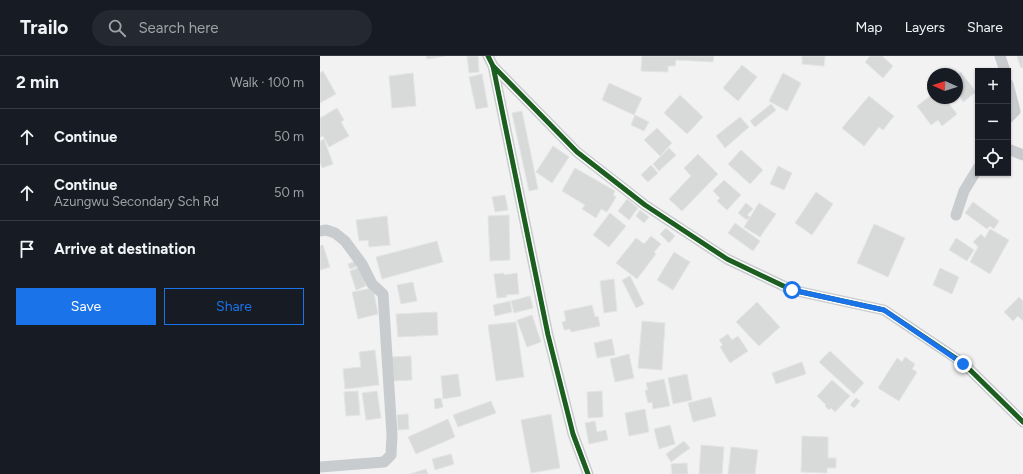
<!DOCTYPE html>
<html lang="en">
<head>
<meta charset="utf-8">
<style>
	:root { --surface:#171b24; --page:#242831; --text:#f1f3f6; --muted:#9ea1a6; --line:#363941; --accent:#1a73e8 }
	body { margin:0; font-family:Figtree,sans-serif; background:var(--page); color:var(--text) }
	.controls { position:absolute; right:12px; top:12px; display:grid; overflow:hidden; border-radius:0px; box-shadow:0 1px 3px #0004 }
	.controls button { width:36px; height:36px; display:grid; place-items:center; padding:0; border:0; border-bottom:1px solid var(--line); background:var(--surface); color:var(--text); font:20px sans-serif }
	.compass { position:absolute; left:607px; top:12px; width:36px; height:36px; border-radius:50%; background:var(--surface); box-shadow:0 1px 3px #0004; rotate:273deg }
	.stop { position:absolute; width:12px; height:12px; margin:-9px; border:3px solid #1a73e8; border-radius:50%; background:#fff }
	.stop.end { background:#1a73e8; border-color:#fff; box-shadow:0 1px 4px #0008 }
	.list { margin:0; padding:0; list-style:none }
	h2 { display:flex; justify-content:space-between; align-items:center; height:52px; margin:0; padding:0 16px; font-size:17px }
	h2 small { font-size:13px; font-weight:400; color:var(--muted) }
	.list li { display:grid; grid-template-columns:26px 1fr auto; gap:12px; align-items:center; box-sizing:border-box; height:56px; padding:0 16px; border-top:1px solid var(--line) }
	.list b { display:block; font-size:15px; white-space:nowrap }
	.list p { margin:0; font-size:13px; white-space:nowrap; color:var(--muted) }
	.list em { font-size:13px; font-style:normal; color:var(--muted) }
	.actions { display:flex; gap:8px; padding:12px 16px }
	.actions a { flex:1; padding:9px 0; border:1px solid var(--accent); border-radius:0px; text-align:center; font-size:14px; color:var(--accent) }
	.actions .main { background:var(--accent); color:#fff }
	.icon { flex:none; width:22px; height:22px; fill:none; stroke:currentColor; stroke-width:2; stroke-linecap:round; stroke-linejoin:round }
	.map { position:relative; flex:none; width:703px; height:418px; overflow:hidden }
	header { display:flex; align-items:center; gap:24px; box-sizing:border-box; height:56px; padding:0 20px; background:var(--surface); border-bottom:1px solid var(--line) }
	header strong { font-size:19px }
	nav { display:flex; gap:22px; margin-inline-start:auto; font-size:14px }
	.search { width:280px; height:36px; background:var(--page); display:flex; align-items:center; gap:10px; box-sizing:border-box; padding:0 14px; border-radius:22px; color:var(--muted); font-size:15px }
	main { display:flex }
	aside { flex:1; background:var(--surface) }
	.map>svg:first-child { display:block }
	.building { fill:#d8dada; stroke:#e3e4e5 }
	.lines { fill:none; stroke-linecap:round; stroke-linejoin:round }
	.street { stroke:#c9ccce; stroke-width:11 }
	.cycleway-casing { stroke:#fff; stroke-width:8 }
	.cycleway { stroke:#1b5e20; stroke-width:5 }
	.route { stroke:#1a73e8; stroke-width:5 }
</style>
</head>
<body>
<header>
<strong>Trailo</strong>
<div class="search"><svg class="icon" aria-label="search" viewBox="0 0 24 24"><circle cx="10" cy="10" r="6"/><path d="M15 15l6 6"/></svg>Search here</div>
<nav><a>Map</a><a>Layers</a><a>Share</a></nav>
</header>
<main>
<aside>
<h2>2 min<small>Walk · 100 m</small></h2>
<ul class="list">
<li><svg class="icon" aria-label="ahead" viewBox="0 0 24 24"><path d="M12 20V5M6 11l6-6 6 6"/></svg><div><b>Continue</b></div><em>50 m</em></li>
<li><svg class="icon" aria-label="ahead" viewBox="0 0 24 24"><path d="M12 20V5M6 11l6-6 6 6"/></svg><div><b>Continue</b><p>Azungwu Secondary Sch Rd</p></div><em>50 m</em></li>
<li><svg class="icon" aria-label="arrive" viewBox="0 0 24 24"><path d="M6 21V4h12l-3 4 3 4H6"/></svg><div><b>Arrive at destination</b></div></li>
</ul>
<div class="actions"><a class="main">Save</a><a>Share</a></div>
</aside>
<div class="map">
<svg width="703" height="418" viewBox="0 0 703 418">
	<rect width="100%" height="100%" fill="#f2f2f2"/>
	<g class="building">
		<polygon points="106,0 125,0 107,3"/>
		<polygon points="147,0 158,0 159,16 149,17"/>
		<polygon points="322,0 394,0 393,6 356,4 355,10 348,10 348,16 321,15"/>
		<polygon points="482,0 505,0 504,10 482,8"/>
		<polygon points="550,0 562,0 573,10 563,22 545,6"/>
		<polygon points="697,0 703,0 703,11 701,12"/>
		<polygon points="422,9 437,21 418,45 403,32"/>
		<polygon points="3,15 16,38 0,47 0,17"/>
		<polygon points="641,16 656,36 643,46 640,40 629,48 637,58 622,70 618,64 611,69 597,50 613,38 613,42 637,42 637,19"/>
		<polygon points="93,17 96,50 72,52 69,20"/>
		<polygon points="463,17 481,27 467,55 449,45"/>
		<polygon points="162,18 168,51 156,53 149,21"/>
		<polygon points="289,27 322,42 314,59 282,44"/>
		<polygon points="360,39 383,61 367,78 344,57"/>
		<polygon points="549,40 574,60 563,74 559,71 544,90 522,72"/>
		<polygon points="451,48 456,54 435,71 430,65"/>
		<polygon points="17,52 24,64 21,66 29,80 9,91 3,80 0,81 0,62"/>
		<polygon points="202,55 218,133 209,135 192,57"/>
		<polygon points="315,59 329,66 324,75 311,69"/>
		<polygon points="420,61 429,71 405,92 396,80"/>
		<polygon points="337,72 352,87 340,100 324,84"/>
		<polygon points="4,83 13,108 2,112 0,106 0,85"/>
		<polygon points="233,90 249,101 232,127 216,116"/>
		<polygon points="349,92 356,99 339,115 333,108"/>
		<polygon points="421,94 443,114 430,128 408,108"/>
		<polygon points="378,98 398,118 362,155 349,143 371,120 364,112"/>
		<polygon points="331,109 338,117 328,126 321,119"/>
		<polygon points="458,110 472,117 464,134 450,128"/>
		<polygon points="255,112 295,135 293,139 296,141 287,156 281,153 276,162 262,153 265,149 242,135"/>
		<polygon points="404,124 421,139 407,154 397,145 400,142 393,135"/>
		<polygon points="496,136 513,148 492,179 475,167"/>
		<polygon points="185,139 188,154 175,156 172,141"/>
		<polygon points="307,143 318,152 309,164 298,155"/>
		<polygon points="653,146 679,165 674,173 670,170 667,173 645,157"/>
		<polygon points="426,147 433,153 427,159 430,161 427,164 418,157"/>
		<polygon points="439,147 456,158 440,181 424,171"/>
		<polygon points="320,154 329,161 324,167 316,160"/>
		<polygon points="290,157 306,170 289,191 273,179"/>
		<polygon points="189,159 190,204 170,205 168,160"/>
		<polygon points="67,160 70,189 49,191 48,184 39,185 36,164"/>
		<polygon points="415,167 440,185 433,195 408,177"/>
		<polygon points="554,168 585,182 568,221 537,207"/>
		<polygon points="346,172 355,180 349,187 340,178"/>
		<polygon points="670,173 689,184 670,218 650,206 658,191 653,186 661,178 665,182"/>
		<polygon points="331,180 341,188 334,196 336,198 317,223 296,207 316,182 324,188"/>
		<polygon points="636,182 654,194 647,205 629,194"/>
		<polygon points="117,185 123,206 62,223 56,201"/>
		<polygon points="3,189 10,211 0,214 0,190"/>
		<polygon points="354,196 370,206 353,234 337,224"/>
		<polygon points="36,205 38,210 30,213 28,208"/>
		<polygon points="40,211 46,230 36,234 30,215"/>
		<polygon points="620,212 639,221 632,238 613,229"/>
		<polygon points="184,217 184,219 197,217 199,238 186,239 187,241 177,242 174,218"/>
		<polygon points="310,220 324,248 316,252 302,224"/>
		<polygon points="294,223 297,255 284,257 280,225"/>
		<polygon points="93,226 97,245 81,248 77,229"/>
		<polygon points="53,232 58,258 38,263 32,236"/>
		<polygon points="210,240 213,252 194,257 191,245"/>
		<polygon points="699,241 703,245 703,265 698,260 693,265 684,256"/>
		<polygon points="190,245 192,256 175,260 173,249"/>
		<polygon points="437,246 460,271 439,290 416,266"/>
		<polygon points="272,249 275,261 278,260 280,270 251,276 250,273 244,274 242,266 246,265 244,255"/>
		<polygon points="117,256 118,279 78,281 76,258"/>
		<polygon points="212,259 221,286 207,291 197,264"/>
		<polygon points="322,265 345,267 342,314 318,312"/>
		<polygon points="196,266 204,321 176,325 168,269"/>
		<polygon points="408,278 412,284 418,280 428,295 410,307 400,291 403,289 399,284"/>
		<polygon points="292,283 295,299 277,302 274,287"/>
		<polygon points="55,294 59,329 25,333 23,313 41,311 39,296"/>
		<polygon points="510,295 544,327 534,338 499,306"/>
		<polygon points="309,298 314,322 295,326 290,303"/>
		<polygon points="91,300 92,324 72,325 71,301"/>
		<polygon points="585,301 595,308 592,313 597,316 579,345 558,332 577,302 582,306"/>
		<polygon points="482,306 486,318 456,328 452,317"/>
		<polygon points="138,318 141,340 123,343 121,320"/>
		<polygon points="367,318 372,344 353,348 348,322"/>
		<polygon points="344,323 350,350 333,353 332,346 328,347 325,334 328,334 326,327"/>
		<polygon points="512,324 530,340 515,356 511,352 509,354 505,350 506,349 497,340"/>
		<polygon points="38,335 40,359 26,360 24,336"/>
		<polygon points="57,335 61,362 46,364 42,337"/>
		<polygon points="282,335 283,361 268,362 267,336"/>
		<polygon points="391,341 396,360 373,366 368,347"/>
		<polygon points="121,342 123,351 115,353 114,343"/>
		<polygon points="536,342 540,345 534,352 530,349"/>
		<polygon points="171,345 176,357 138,371 133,359"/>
		<polygon points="325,353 329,376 309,380 305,357"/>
		<polygon points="88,358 89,373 78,374 77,359"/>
		<polygon points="231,358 240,412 211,417 201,364"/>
		<polygon points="128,363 135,381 96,398 88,381"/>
		<polygon points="275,365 277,376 286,374 288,384 269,388 265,367"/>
		<polygon points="350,369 355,388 339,393 334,373"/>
		<polygon points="482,380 508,381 508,402 516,402 516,412 507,412 507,417 481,416"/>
		<polygon points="364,385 370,392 351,406 346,398"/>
		<polygon points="381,389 404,391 402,418 379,418"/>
		<polygon points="411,391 438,394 435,418 408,418"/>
		<polygon points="131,398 134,408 115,414 112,403"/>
		<polygon points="367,407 368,418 352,418 351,408"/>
		<polygon points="106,413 108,418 90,418"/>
	</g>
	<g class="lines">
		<g class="street">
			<polyline points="168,0 173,10 228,279 253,378 268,418"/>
			<polyline points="680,0 685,15"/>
			<polyline points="173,10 257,96 325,149 407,203 472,234 564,254 643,307 703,366"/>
			<polyline points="688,28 695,55 688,62"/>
			<polyline points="688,93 703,99"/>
			<polyline points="636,159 644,135 658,112"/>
			<polyline points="0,175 6,174 15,177 25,185 42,208 52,228 63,238 72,379 71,399 64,406 0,411"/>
		</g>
		<g class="cycleway-casing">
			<g id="cycleway">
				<polyline points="168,0 173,10 228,279 253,378 268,418"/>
				<polyline points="173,10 257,96 325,149 407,203 472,234 564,254 643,307 703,366"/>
			</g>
		</g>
		<use href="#cycleway" class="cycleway"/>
	</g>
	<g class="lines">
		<polyline class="route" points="472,234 564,254 643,308"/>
	</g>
</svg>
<div class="controls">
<button>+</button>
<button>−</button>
<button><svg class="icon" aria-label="locate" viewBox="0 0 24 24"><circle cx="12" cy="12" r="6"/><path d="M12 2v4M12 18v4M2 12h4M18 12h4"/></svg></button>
</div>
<svg class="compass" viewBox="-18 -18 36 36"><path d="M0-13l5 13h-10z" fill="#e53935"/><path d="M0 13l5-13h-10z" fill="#9ea1a6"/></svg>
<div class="stop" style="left:472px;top:234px"></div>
<div class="stop end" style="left:643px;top:308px"></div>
</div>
</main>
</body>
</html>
